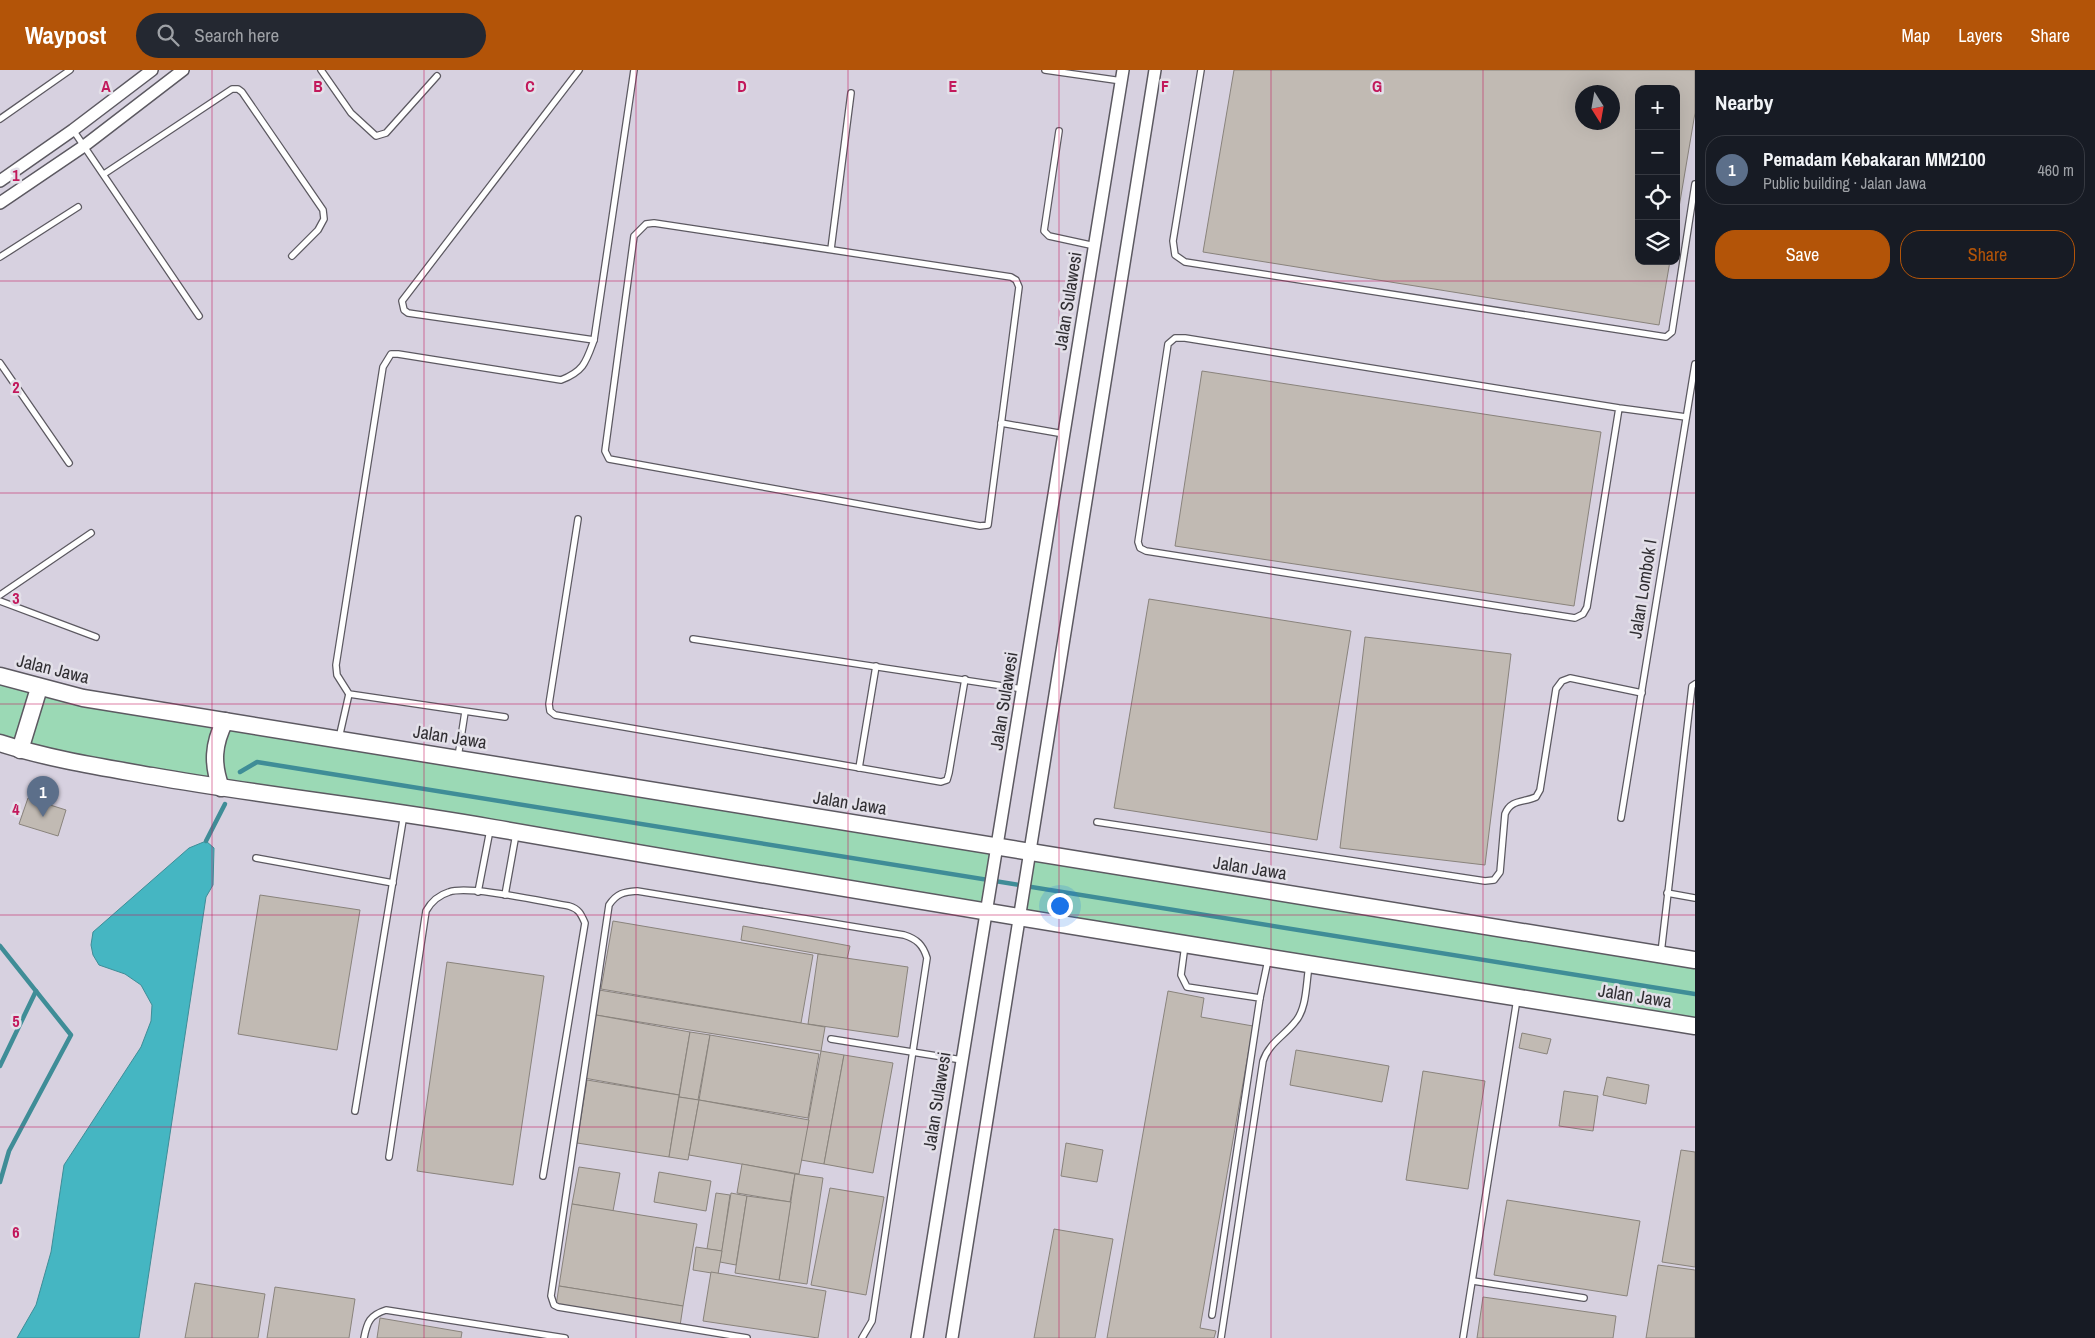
<!DOCTYPE html>
<html lang="en">
<head>
<meta charset="utf-8">
<style>
	:root { --surface:#171b24; --page:#242831; --text:#f1f3f6; --muted:#9ea1a6; --line:#363941; --accent:#b35408 }
	body { margin:0; font-family:"Archivo Narrow",sans-serif; background:var(--page); color:var(--text) }
	.controls { position:absolute; right:15px; top:15px; display:grid; overflow:hidden; border-radius:10px; box-shadow:0 5px 20px #0002 }
	.controls button { width:45px; height:45px; display:grid; place-items:center; padding:0; border:0; border-bottom:1px solid var(--line); background:var(--surface); color:var(--text); font:25px sans-serif }
	.compass { position:absolute; left:1575px; top:15px; width:45px; height:45px; border-radius:50%; background:var(--surface); box-shadow:0 5px 20px #0002; rotate:169deg }
	.you { position:absolute; left:1059px; top:835px; width:18px; height:18px; margin:-12px; border:4px solid #fff; border-radius:50%; background:#1a73e8; box-shadow:0 0 0 8px #1a73e833 }
	.badge { display:grid; place-items:center; width:32px; height:32px; border-radius:50%; background:var(--accent); color:#fff; font-size:16px; font-weight:700 }
	.pin { position:absolute; translate:-50% -41px; filter:drop-shadow(0 1px 2px #0008) }
	.pin::after { content:''; position:absolute; top:26px; width:18px; height:15px; background:inherit; clip-path:polygon(0 0,100% 0,50% 100%) }
	.list { margin:0; padding:0; list-style:none }
	h2 { display:flex; justify-content:space-between; align-items:center; height:65px; margin:0; padding:0 20px; font-size:21px }
	h2 small { font-size:16px; font-weight:400; color:var(--muted) }
	.list li { display:grid; grid-template-columns:32px 1fr auto; gap:15px; align-items:center; box-sizing:border-box; height:70px; margin:0 10px 10px; padding:0 10px; border:1px solid var(--line); border-radius:20px }
	.list b { display:block; font-size:19px; white-space:nowrap }
	.list p { margin:0; font-size:16px; white-space:nowrap; color:var(--muted) }
	.list em { font-size:16px; font-style:normal; color:var(--muted) }
	.actions { display:flex; gap:10px; padding:15px 20px }
	.actions a { flex:1; padding:11px 0; border:1px solid var(--accent); border-radius:20px; text-align:center; font-size:18px; color:var(--accent) }
	.actions .main { background:var(--accent); color:#fff }
	.icon { flex:none; width:28px; height:28px; fill:none; stroke:currentColor; stroke-width:2; stroke-linecap:round; stroke-linejoin:round }
	.map { position:relative; flex:none; width:1695px; height:1268px; overflow:hidden }
	header { display:flex; align-items:center; gap:30px; box-sizing:border-box; height:70px; padding:0 25px; background:var(--accent); color:#fff }
	header strong { font-size:24px }
	nav { display:flex; gap:28px; margin-inline-start:auto; font-size:18px }
	.search { width:350px; height:45px; background:var(--page); display:flex; align-items:center; gap:12px; box-sizing:border-box; padding:0 18px; border-radius:28px; color:var(--muted); font-size:19px }
	main { display:flex }
	aside { flex:1; background:var(--surface) }
	.map>svg:first-child { display:block }
	.built { fill:#d7d1e0; fill-rule:evenodd }
	.green { fill:#9bd9b5 }
	.water { fill:#45b6c2; stroke:#3f8d97 }
	.lines { fill:none; stroke-linecap:round; stroke-linejoin:round }
	.stream { stroke:#3f8d97; stroke-width:4.5 }
	.building { fill:#c1bab3; stroke:#89837c; fill-rule:evenodd }
	.lane-casing { stroke:#5c5961; stroke-width:8 }
	.street-casing { stroke:#5c5961; stroke-width:14 }
	.secondary-casing { stroke:#5c5961; stroke-width:19 }
	.lane { stroke:#fff; stroke-width:5.5 }
	.street { stroke:#fff; stroke-width:11 }
	.secondary { stroke:#fff; stroke-width:16 }
	.grid { fill:none; stroke:#c2185b; stroke-width:1; stroke-opacity:0.55 }
	.labels { text-anchor:middle; stroke-width:5; stroke-linejoin:round; paint-order:stroke }
	.street-label { font-size:18px; fill:#302e32; stroke:#e3e0e9 }
	.grid-label { font-size:16px; text-anchor:middle; font-weight:bold; fill:#c2185b; stroke:#e3e0e9; stroke-width:5; stroke-linejoin:round; paint-order:stroke }
</style>
</head>
<body>
<header>
<strong>Waypost</strong>
<div class="search"><svg class="icon" aria-label="search" viewBox="0 0 24 24"><circle cx="10" cy="10" r="6"/><path d="M15 15l6 6"/></svg>Search here</div>
<nav><a>Map</a><a>Layers</a><a>Share</a></nav>
</header>
<main>
<div class="map">
<svg width="1695" height="1268" viewBox="0 0 1695 1268">
	<rect width="100%" height="100%" fill="#e3e0e9"/>
	<path class="built" d="M0 0H1695V1268H0ZM1639 19H1676V191H1639ZM1582 22H1612V52H1582Z"/>
	<g class="green">
		<polygon points="0,606 998,777 987,842 0,673"/>
		<polygon points="1030,783 1695,890 1695,956 1019,848"/>
	</g>
	<polygon class="water" points="206,771 214,778 213,815 206,827 139,1268 17,1268 36,1235 51,1182 64,1095 141,977 151,951 152,935 141,915 125,904 99,895 93,885 91,875 93,862 189,778"/>
	<g class="lines">
		<g class="stream">
			<polyline points="240,702 257,692 1695,924"/>
			<polyline points="206,771 225,734"/>
			<polyline points="0,876 71,965 9,1081 0,1112"/>
			<polyline points="0,996 36,921"/>
		</g>
	</g>
	<g class="building">
		<path d="M1234 0H1695V43L1676 155V19H1639V191H1670L1659 255 1203 182ZM1582 22H1612V52H1582Z"/>
		<polygon points="1202,301 1601,362 1574,536 1175,476"/>
		<polygon points="1149,529 1351,561 1317,770 1114,738"/>
		<polygon points="1365,567 1511,584 1485,795 1340,778"/>
		<polygon points="28,728 66,740 58,766 19,754"/>
		<polygon points="260,825 360,840 337,980 238,964"/>
		<polygon points="613,851 813,885 801,953 601,919"/>
		<polygon points="743,856 850,876 847,889 741,870"/>
		<polygon points="818,884 908,897 898,967 808,954"/>
		<polygon points="447,892 544,906 513,1115 417,1101"/>
		<polygon points="599,920 825,957 821,981 596,945"/>
		<polygon points="1168,921 1204,928 1201,947 1253,956 1200,1258 1216,1261 1214,1268 1107,1268"/>
		<polygon points="596,945 690,962 679,1025 584,1008"/>
		<polygon points="690,962 710,965 698,1030 679,1027"/>
		<polygon points="1522,963 1551,969 1547,984 1519,978"/>
		<polygon points="710,965 819,984 808,1048 699,1030"/>
		<polygon points="1296,980 1389,996 1382,1032 1290,1015"/>
		<polygon points="821,981 844,985 824,1094 801,1090"/>
		<polygon points="844,985 893,993 873,1103 824,1094"/>
		<polygon points="1423,1001 1485,1011 1468,1119 1406,1110"/>
		<polygon points="1607,1007 1649,1015 1646,1034 1603,1025"/>
		<polygon points="587,1010 679,1025 669,1087 577,1073"/>
		<polygon points="1564,1021 1598,1026 1593,1061 1559,1056"/>
		<polygon points="679,1027 699,1030 688,1090 669,1087"/>
		<polygon points="699,1030 809,1050 799,1104 689,1085"/>
		<polygon points="1066,1073 1103,1080 1097,1112 1061,1106"/>
		<polygon points="1681,1080 1695,1082 1695,1197 1662,1192"/>
		<polygon points="742,1094 795,1104 790,1132 737,1123"/>
		<polygon points="579,1097 620,1103 613,1141 572,1134"/>
		<polygon points="659,1102 711,1111 706,1141 654,1132"/>
		<polygon points="795,1104 823,1108 807,1214 779,1210"/>
		<polygon points="830,1118 884,1127 866,1225 811,1215"/>
		<polygon points="716,1123 730,1125 722,1181 707,1179"/>
		<polygon points="731,1123 747,1126 736,1195 720,1192"/>
		<polygon points="747,1126 791,1132 779,1210 735,1203"/>
		<polygon points="1507,1130 1640,1151 1627,1226 1494,1205"/>
		<polygon points="572,1134 697,1154 683,1236 559,1216"/>
		<polygon points="1054,1159 1113,1169 1095,1268 1034,1268"/>
		<polygon points="696,1177 722,1181 718,1204 693,1200"/>
		<polygon points="1658,1195 1695,1200 1695,1268 1646,1268"/>
		<polygon points="711,1202 826,1221 818,1268 703,1251"/>
		<polygon points="195,1213 265,1224 258,1268 185,1268"/>
		<polygon points="559,1216 683,1236 680,1256 556,1236"/>
		<polygon points="275,1217 355,1229 349,1268 267,1268"/>
		<polygon points="1483,1227 1616,1246 1613,1268 1477,1268"/>
		<polygon points="380,1248 462,1262 461,1268 377,1268"/>
	</g>
	<g class="lines">
		<g class="lane-casing">
			<g id="lane">
				<polyline points="321,0 351,43 376,66 386,63 437,6"/>
				<polyline points="579,0 402,231 404,240 408,243 594,270"/>
				<polyline points="1045,0 1122,11"/>
				<polyline points="1201,0 1173,171 1175,185 1185,192 1666,267 1672,262 1695,114"/>
				<polyline points="0,49 70,0"/>
				<polyline points="73,60 199,246"/>
				<polyline points="1059,61 1044,161 1049,166 1095,176"/>
				<polyline points="104,104 232,19 238,19 242,22 323,140 324,149 318,160 292,186"/>
				<polygon points="654,153 1011,207 1016,210 1019,217 988,455 980,456 609,389 605,381 634,166 646,154"/>
				<polyline points="831,179 851,23"/>
				<polyline points="0,187 78,137"/>
				<polyline points="0,293 69,393"/>
				<polyline points="1619,338 1587,537 1583,544 1575,548 1146,481 1140,478 1138,472 1168,274 1175,268 1185,268 1619,338 1686,347"/>
				<polyline points="1001,353 1064,364"/>
				<polyline points="578,449 549,634 550,641 555,645 941,712 947,710 949,703 965,609"/>
				<polyline points="0,525 91,463"/>
				<polyline points="0,531 96,567"/>
				<polyline points="693,569 1023,619"/>
				<path d="M505 647 349 624 337 605 336 595 383 297 391 284H398L561 310C584 301 586 292 594 270L634 0"/>
				<polyline points="339,668 349,624"/>
				<polyline points="458,687 465,642"/>
				<polyline points="859,698 876,596"/>
				<polyline points="1621,748 1695,294"/>
				<path d="M1097 752 1485 811 1494 810 1500 802 1505 744C1511 729 1523 733 1536 727L1540 720 1556 619 1562 611 1570 608 1642 623"/>
				<polyline points="256,788 393,813"/>
				<polyline points="478,822 490,760"/>
				<polyline points="1667,823 1695,828"/>
				<polyline points="505,825 516,764"/>
				<polyline points="1185,875 1181,905 1187,917 1260,928 1212,1245"/>
				<polyline points="1661,883 1692,616 1695,614"/>
				<polyline points="1260,928 1268,890"/>
				<polyline points="831,969 962,990"/>
				<polyline points="355,1041 404,744"/>
				<path d="M389 1087 426 841C431 832 439 825 449 822 470 815 544 832 569 836 579 839 581 844 585 853L543 1106"/>
				<polyline points="1473,1211 1584,1228"/>
				<path d="M364 1268C367 1252 370 1245 386 1240L565 1268"/>
				<path d="M747 1268 558 1237 554 1235 551 1226 609 835C617 823 624 822 637 821L904 865C917 869 923 875 927 888L872 1251 862 1268"/>
				<path d="M1221 1268 1263 991C1269 973 1284 966 1295 952 1307 939 1306 913 1309 896"/>
				<polyline points="1463,1268 1517,929"/>
			</g>
		</g>
		<g class="street-casing">
			<g id="street">
				<polyline points="0,111 73,60 152,0"/>
				<polyline points="0,133 84,76 183,0"/>
				<polyline points="917,1268 1123,0"/>
				<polyline points="952,1268 1155,0"/>
			</g>
		</g>
		<g class="secondary-casing">
			<g id="secondary">
				<polyline points="0,606 83,628 1695,890"/>
				<path d="M0 673C49 689 101 697 152 706 265 726 380 738 493 758 893 828 1294 892 1695 956"/>
				<polyline points="20,680 39,618"/>
				<path d="M221 718C212 694 213 674 225 651"/>
			</g>
		</g>
		<use href="#lane" class="lane"/>
		<use href="#street" class="street"/>
		<use href="#secondary" class="secondary"/>
	</g>
	<path class="grid" d="M212 0V1268M424 0V1268M636 0V1268M848 0V1268M1059 0V1268M1271 0V1268M1483 0V1268M0 211H1695M0 423H1695M0 634H1695M0 845H1695M0 1057H1695"/>
	<g class="labels">
		<g class="street-label">
			<text transform="translate(1068 231) rotate(-81)" y="6">Jalan Sulawesi</text>
			<text transform="translate(1643 519) rotate(-81)" y="6">Jalan Lombok I</text>
			<text transform="translate(53 599) rotate(14)" y="6">Jalan Jawa</text>
			<text transform="translate(1004 631) rotate(-81)" y="6">Jalan Sulawesi</text>
			<text transform="translate(450 667) rotate(9)" y="6">Jalan Jawa</text>
			<text transform="translate(850 733) rotate(9)" y="6">Jalan Jawa</text>
			<text transform="translate(1250 798) rotate(9)" y="6">Jalan Jawa</text>
			<text transform="translate(1635 926) rotate(9)" y="6">Jalan Jawa</text>
			<text transform="translate(937 1031) rotate(-81)" y="6">Jalan Sulawesi</text>
		</g>
	</g>
	<g class="grid-label">
		<text x="106" y="22">A</text>
		<text x="318" y="22">B</text>
		<text x="530" y="22">C</text>
		<text x="742" y="22">D</text>
		<text x="953" y="22">E</text>
		<text x="1165" y="22">F</text>
		<text x="1377" y="22">G</text>
		<text x="16" y="111">1</text>
		<text x="16" y="323">2</text>
		<text x="16" y="534">3</text>
		<text x="16" y="745">4</text>
		<text x="16" y="957">5</text>
		<text x="16" y="1168">6</text>
	</g>
</svg>
<div class="controls">
<button>+</button>
<button>−</button>
<button><svg class="icon" aria-label="locate" viewBox="0 0 24 24"><circle cx="12" cy="12" r="6"/><path d="M12 2v4M12 18v4M2 12h4M18 12h4"/></svg></button>
<button><svg class="icon" aria-label="layers" viewBox="0 0 24 24"><path d="M12 4l9 5-9 5-9-5zM3 14l9 5 9-5"/></svg></button>
</div>
<svg class="compass" viewBox="-18 -18 36 36"><path d="M0-13l5 13h-10z" fill="#e53935"/><path d="M0 13l5-13h-10z" fill="#9ea1a6"/></svg>
<div class="you"></div>
<div class="pin badge" style="left:43px;top:747px;background:#5c6f8a">1</div>
</div>
<aside>
<h2>Nearby<small></small></h2>
<ul class="list">
<li><span class="badge" style="background:#5c6f8a">1</span><div><b>Pemadam Kebakaran MM2100</b><p>Public building · Jalan Jawa</p></div><em>460 m</em></li>
</ul>
<div class="actions"><a class="main">Save</a><a>Share</a></div>
</aside>
</main>
</body>
</html>
